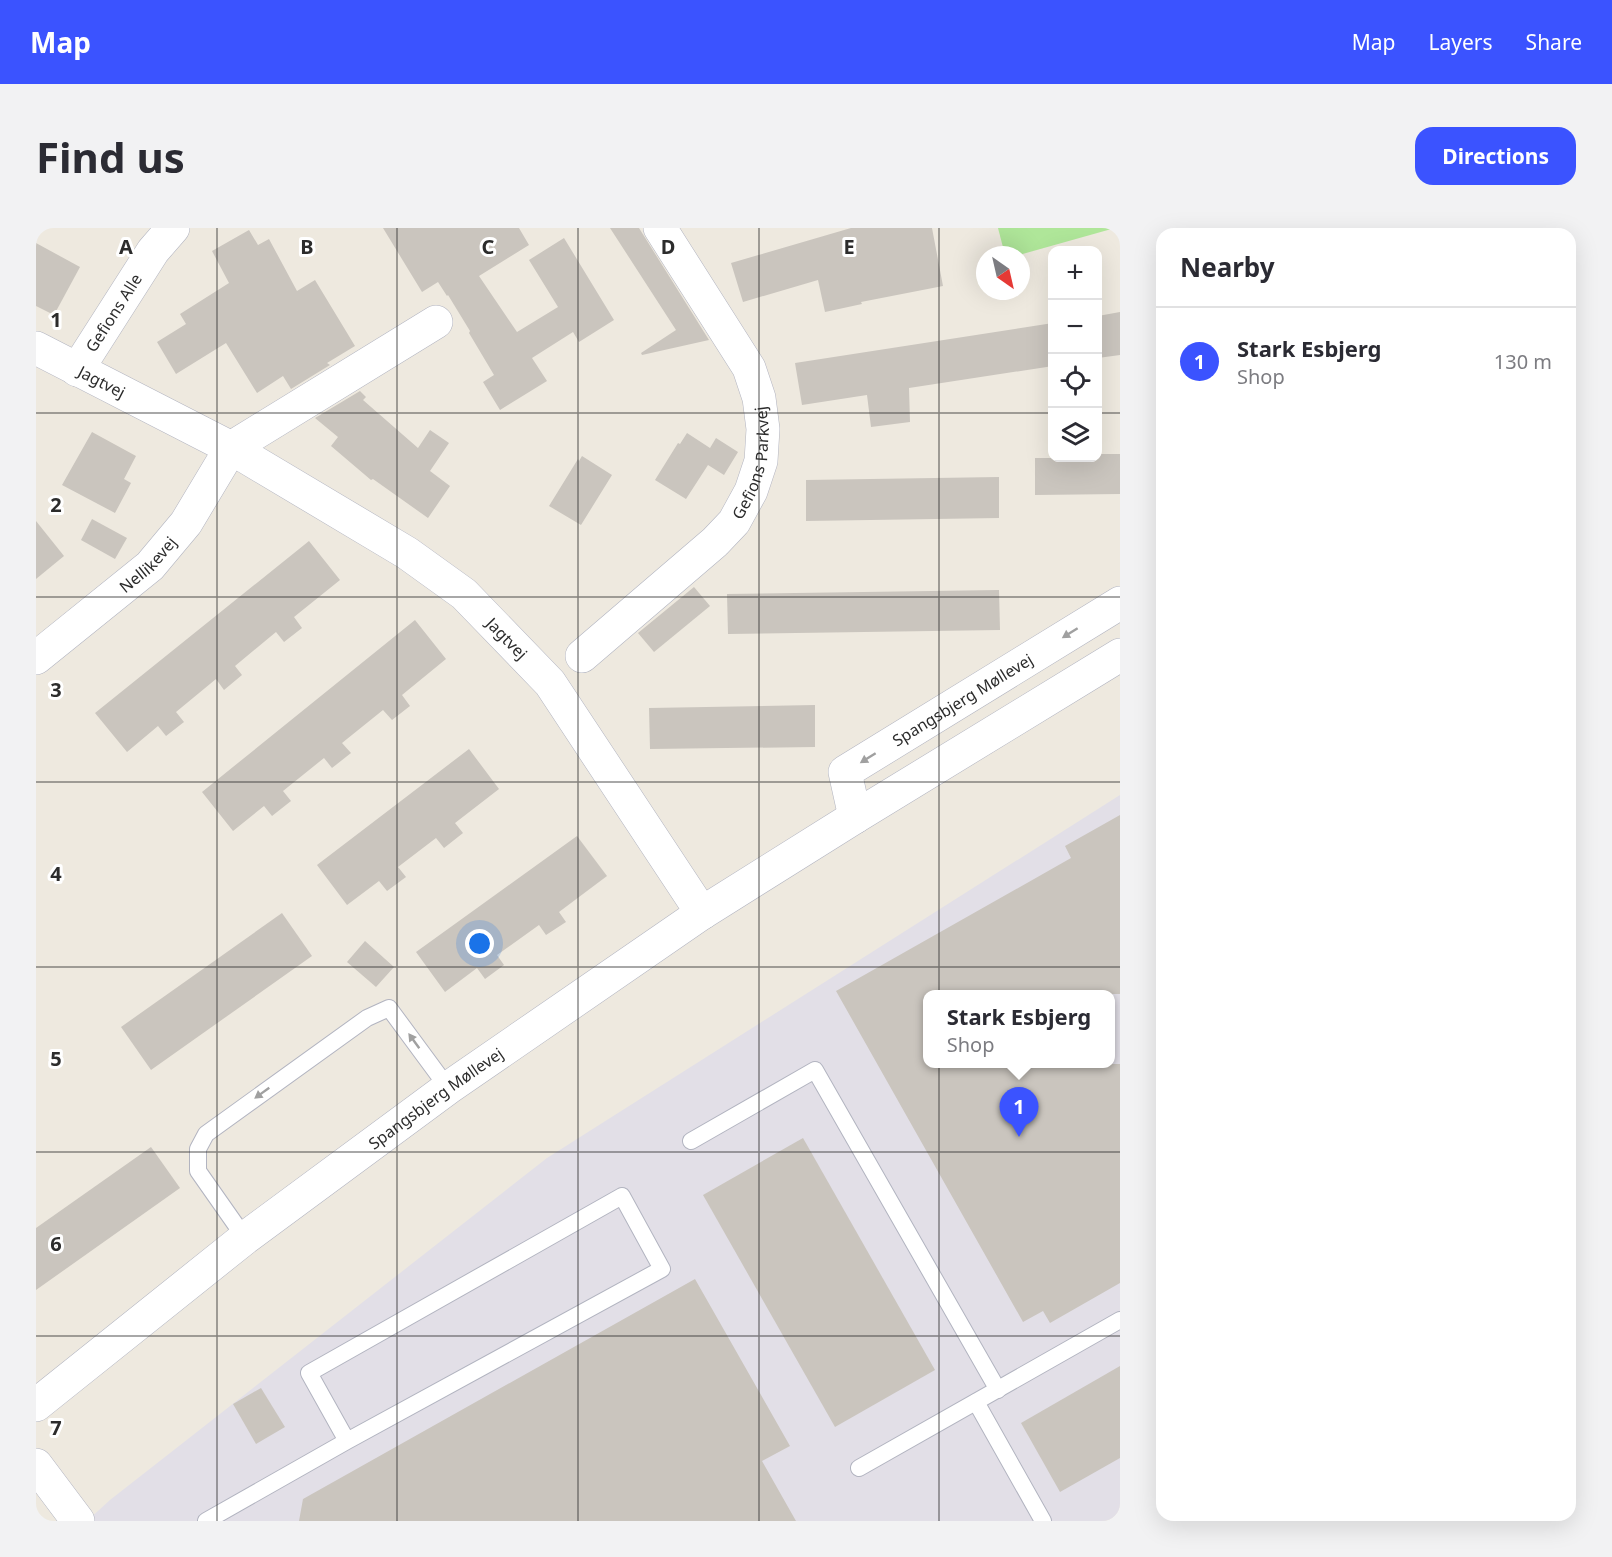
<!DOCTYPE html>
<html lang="en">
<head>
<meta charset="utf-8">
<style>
	:root { --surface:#fff; --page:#f2f2f3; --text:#2b2b33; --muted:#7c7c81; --line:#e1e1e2; --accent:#3b53ff }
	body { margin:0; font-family:"Noto Sans",sans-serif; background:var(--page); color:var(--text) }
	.controls { position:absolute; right:18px; top:18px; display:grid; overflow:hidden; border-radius:12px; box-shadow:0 6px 24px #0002 }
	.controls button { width:54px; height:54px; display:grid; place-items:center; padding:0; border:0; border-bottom:2px solid var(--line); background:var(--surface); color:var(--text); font:30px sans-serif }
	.compass { position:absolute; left:940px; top:18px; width:54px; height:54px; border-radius:50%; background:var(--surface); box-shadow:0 6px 24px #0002; rotate:146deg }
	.you { position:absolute; left:444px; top:716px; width:21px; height:21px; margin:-15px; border:4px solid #fff; border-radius:50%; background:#1a73e8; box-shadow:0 0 0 9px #1a73e833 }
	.badge { display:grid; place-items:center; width:39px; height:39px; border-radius:50%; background:var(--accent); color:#fff; font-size:20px; font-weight:700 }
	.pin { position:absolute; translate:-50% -50px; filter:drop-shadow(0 2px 3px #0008) }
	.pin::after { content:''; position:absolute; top:32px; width:21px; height:18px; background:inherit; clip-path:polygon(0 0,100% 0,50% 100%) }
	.popup { position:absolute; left:887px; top:762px; width:192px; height:78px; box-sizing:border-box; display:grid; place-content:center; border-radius:12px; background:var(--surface); filter:drop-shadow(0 2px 4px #0005); font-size:20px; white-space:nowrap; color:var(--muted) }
	.popup b { font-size:22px; color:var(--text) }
	.popup::after { content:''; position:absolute; left:50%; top:100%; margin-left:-12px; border:12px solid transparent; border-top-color:var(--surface) }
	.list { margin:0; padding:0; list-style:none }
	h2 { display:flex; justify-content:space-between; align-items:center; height:78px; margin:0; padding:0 24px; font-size:26px }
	h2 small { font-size:20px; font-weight:400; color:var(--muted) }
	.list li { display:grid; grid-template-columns:39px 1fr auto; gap:18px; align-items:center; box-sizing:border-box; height:108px; padding:0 24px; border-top:2px solid var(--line) }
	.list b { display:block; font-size:22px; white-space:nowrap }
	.list p { margin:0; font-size:20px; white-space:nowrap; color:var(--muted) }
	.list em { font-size:20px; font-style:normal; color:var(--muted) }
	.icon { flex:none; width:33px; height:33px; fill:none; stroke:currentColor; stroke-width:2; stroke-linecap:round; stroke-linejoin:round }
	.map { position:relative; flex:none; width:1084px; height:1293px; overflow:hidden; border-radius:18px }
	header { display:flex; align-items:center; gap:36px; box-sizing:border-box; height:84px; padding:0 30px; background:var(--accent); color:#fff }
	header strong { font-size:28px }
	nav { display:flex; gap:33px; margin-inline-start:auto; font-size:21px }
	.intro { display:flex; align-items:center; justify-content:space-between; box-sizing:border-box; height:144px; padding:0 36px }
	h1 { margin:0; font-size:42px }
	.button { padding:15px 27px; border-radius:18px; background:var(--accent); color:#fff; font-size:21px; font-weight:700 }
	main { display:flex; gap:36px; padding:0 36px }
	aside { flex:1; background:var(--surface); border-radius:18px; box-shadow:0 6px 24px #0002 }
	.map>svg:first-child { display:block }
	.industrial { fill:#e2dfe7; fill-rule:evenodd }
	.green { fill:#afe699 }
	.building { fill:#cac5be }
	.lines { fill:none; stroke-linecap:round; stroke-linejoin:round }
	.lane-casing { stroke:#b2b4c0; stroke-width:18 }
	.street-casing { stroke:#b2b4c0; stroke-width:34 }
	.secondary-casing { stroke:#b2b4c0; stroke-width:34 }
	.lane { stroke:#fff; stroke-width:16 }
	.street { stroke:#fff; stroke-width:33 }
	.secondary { stroke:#fff; stroke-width:33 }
	.oneway { fill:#a0a0a0 }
	.grid { fill:none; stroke:#2c2c2c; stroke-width:1.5; stroke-opacity:0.55 }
	.labels { text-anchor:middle; stroke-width:6; stroke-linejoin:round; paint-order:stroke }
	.street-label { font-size:16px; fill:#2c2c2c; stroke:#fff }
	.grid-label { font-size:20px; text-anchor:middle; font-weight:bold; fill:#2c2c2c; stroke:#fff; stroke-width:6; stroke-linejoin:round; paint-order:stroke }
</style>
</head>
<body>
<header>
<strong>Map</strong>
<nav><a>Map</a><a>Layers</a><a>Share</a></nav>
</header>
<div class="intro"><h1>Find us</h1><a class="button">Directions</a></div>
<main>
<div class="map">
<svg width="1084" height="1293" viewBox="0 0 1084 1293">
	<rect width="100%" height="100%" fill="#eee9df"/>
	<path class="industrial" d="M1084 567V1293H51L74 1272 511 930ZM892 766H1074V836H892Z"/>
	<polygon class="green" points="962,0 1079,0 983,27 969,27"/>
	<g class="building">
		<polygon points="347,0 483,0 493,17 443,48 481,104 522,79 493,32 528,10 578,92 543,114 537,104 496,130 511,153 464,182 447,154 458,147 433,105 434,103 412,67 411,68 402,54 386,64"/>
		<polygon points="574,0 603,0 673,112 606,127 605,125 640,102"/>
		<polygon points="815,0 896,0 907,58 825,74 826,76 789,84 782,52 707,74 695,35"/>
		<polygon points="213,2 222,17 233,11 261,63 279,52 319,118 291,135 294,137 255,161 247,148 221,165 190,115 140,146 121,114 150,96 144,86 193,55 176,23"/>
		<polygon points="0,15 44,39 18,87 0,78"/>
		<polygon points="1084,84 1084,127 1062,130 1062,88"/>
		<polygon points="1017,95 1017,138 873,160 874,194 835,199 831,167 766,177 759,135"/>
		<polygon points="324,163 330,169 327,172 382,220 394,202 413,215 394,243 414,258 392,290 337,251 335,252 295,218 302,209 279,190"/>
		<polygon points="56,204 100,228 88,251 95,255 79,285 26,257"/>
		<polygon points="651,205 674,220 680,210 702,224 688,247 672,237 650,271 619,252 642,215 644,216"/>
		<polygon points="1062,226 1084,226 1084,266 999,267 999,230 1062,230"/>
		<polygon points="546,228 576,247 545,297 513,278 542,231 543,233"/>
		<polygon points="963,249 963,290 770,293 770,252"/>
		<polygon points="56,291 91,310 79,331 45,312"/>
		<polygon points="0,293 28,328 0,351"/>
		<polygon points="273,313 304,352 258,389 266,400 248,414 240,404 199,438 206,447 188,462 180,451 140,484 148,494 130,508 122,498 91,524 59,485"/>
		<polygon points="658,359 674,378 618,424 602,405"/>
		<polygon points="963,362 964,402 692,406 691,366"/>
		<polygon points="379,392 410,431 366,467 374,478 356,492 347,482 306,515 315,525 296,540 288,530 247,563 255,573 236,588 228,578 197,603 166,564"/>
		<polygon points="779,477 779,519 614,521 613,480"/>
		<polygon points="433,521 463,561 419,595 427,605 408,620 400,610 362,639 370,649 351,663 343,653 311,677 281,637"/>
		<polygon points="1084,587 1084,766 891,766 891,836 1084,836 1084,1055 1014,1095 1007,1083 987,1094 800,763 1035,630 1029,618"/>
		<polygon points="541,608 571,648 523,684 530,694 510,707 503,697 461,727 468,737 449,751 441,740 409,764 380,724"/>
		<polygon points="246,685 276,728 115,842 85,799"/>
		<polygon points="329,713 358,739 340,759 311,734"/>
		<polygon points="767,910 899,1142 799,1199 667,967"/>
		<polygon points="115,919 144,960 0,1062 0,1000"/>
		<polygon points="659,1051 754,1218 726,1233 760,1293 263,1293 267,1271"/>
		<polygon points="1084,1138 1084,1230 1024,1264 985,1195"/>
		<polygon points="225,1160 249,1199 220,1216 197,1176"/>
	</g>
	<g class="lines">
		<g class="lane-casing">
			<g id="lane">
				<polyline points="655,913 779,842 962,1162"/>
				<polyline points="209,1010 162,943 162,921 170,906 331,790 353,780 412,860"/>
				<polyline points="940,1174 1007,1293"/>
				<polyline points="823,1240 1084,1092"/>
				<polyline points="170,1293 311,1213 626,1041 586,968 273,1145 311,1213"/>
			</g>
		</g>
		<g class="street-casing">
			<g id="street">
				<path id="s1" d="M41 142 117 23 137 0"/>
				<path id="s2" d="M546 428 679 314 698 294 715 263 725 233 727 201 723 170 713 140 624 0"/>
				<path id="s3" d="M0 430 114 338 150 295 195 220 400 94"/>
				<path id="s4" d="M819 589 809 544 1084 375"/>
				<polyline points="0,1237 42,1293"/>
			</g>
		</g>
		<g class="secondary-casing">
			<g id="secondary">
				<path id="s5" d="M0 120 195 220 371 325 428 366 514 455 666 685"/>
				<path id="s6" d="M0 1177 209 1010 412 860 666 685 819 589 1084 427"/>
			</g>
		</g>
		<use href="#lane" class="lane"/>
		<use href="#street" class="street"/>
		<use href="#secondary" class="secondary"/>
	</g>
	<defs><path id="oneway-solid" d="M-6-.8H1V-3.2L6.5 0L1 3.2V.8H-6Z" transform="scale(1.5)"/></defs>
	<g class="oneway">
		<use href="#oneway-solid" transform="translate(1034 405) rotate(148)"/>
		<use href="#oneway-solid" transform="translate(832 530) rotate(148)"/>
		<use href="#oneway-solid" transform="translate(378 813) rotate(-126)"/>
		<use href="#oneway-solid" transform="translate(226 865) rotate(144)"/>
	</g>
	<path class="grid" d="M181 0V1293M361 0V1293M542 0V1293M723 0V1293M903 0V1293M0 185H1017M1062 185H1084M0 369H1084M0 554H1084M0 739H1084M0 924H1084M0 1108H1084"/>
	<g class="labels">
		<g class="street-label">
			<text dy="6" stroke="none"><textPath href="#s1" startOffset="68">Gefions Alle</textPath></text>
			<text dy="6" stroke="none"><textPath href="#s5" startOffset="74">Jagtvej</textPath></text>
			<text dy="6" stroke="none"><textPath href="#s2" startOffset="266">Gefions Parkvej</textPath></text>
			<text dy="6" stroke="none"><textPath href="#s3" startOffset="146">Nellikevej</textPath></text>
			<text dy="6" stroke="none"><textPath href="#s5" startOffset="556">Jagtvej</textPath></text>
			<text dy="6" stroke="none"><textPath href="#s4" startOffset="184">Spangsbjerg Møllevej</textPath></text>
			<text dy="6" stroke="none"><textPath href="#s6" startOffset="504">Spangsbjerg Møllevej</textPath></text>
		</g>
	</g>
	<g class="grid-label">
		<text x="90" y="26">A</text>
		<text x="271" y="26">B</text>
		<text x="452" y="26">C</text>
		<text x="632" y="26">D</text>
		<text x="813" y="26">E</text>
		<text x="20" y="99">1</text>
		<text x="20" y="284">2</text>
		<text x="20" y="469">3</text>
		<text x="20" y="653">4</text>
		<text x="20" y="838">5</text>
		<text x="20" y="1023">6</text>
		<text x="20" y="1207">7</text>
	</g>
</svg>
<div class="controls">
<button>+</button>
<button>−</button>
<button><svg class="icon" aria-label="locate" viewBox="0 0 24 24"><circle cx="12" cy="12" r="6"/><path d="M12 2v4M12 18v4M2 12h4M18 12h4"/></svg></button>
<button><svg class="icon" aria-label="layers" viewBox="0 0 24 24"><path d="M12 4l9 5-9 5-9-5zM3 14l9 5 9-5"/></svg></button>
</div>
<svg class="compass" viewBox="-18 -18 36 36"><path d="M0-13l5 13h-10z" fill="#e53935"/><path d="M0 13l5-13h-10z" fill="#7c7c81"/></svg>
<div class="you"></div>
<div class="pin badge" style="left:983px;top:909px">1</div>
<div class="popup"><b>Stark Esbjerg</b>Shop</div>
</div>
<aside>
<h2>Nearby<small></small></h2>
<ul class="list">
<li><span class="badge">1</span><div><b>Stark Esbjerg</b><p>Shop</p></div><em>130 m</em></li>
</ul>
</aside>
</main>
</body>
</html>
